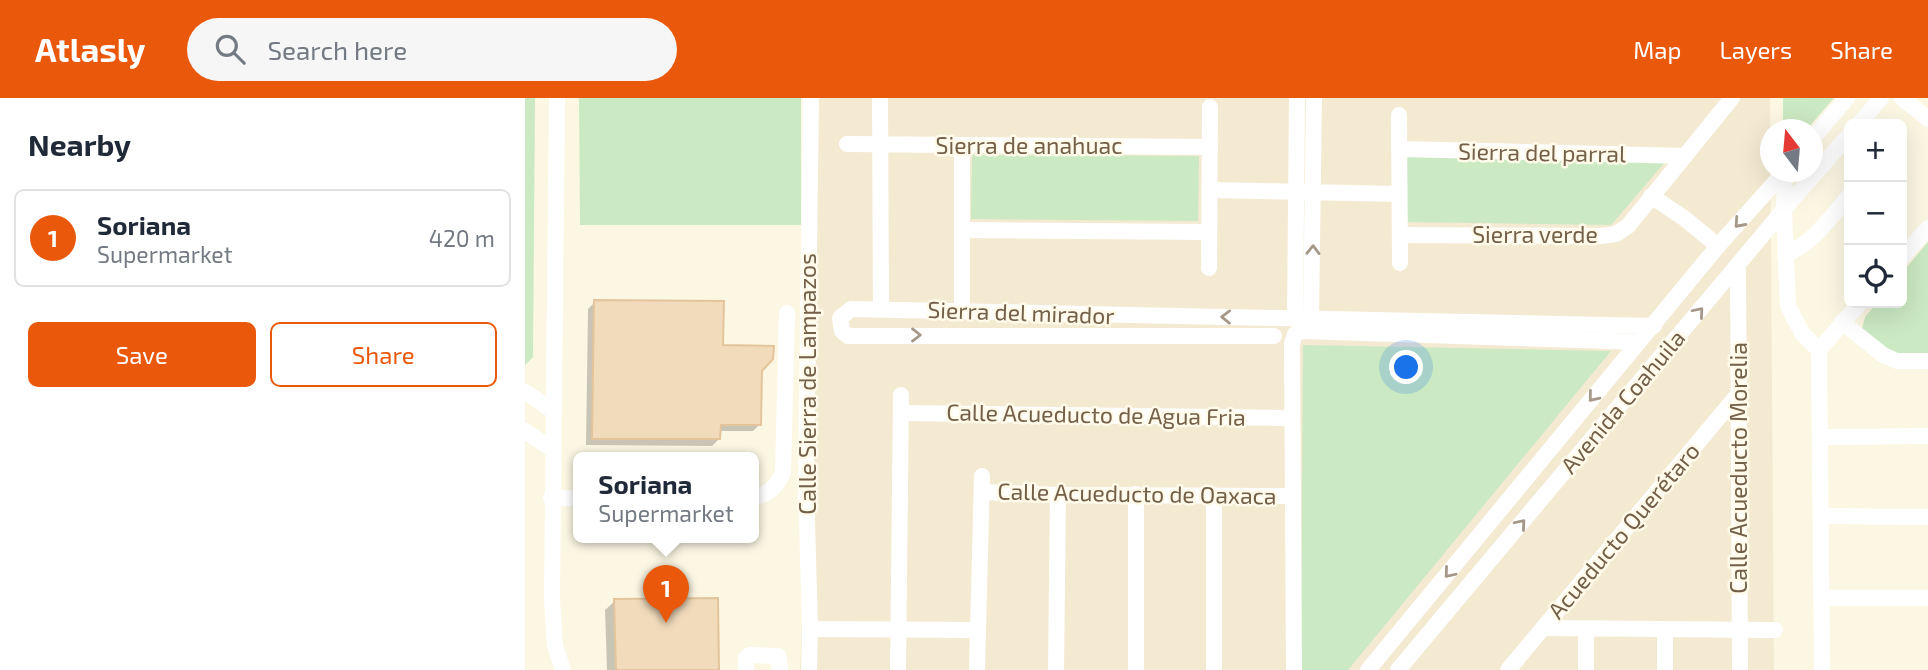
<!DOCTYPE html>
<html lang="en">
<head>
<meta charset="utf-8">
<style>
	:root { --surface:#fff; --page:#f6f6f7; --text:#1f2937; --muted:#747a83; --line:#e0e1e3; --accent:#ea580c }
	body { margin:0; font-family:"Exo 2",sans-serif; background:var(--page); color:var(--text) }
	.controls { position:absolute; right:21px; top:21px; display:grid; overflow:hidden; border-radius:10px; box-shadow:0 7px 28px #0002 }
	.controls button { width:63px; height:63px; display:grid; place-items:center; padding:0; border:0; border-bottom:2px solid var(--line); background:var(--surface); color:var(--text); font:35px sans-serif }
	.compass { position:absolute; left:1235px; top:21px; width:63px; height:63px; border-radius:50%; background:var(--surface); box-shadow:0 7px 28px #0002; rotate:344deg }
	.you { position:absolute; left:882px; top:270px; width:24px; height:24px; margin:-18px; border:5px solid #fff; border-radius:50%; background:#1a73e8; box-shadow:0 0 0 10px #1a73e833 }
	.badge { display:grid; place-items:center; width:46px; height:46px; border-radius:50%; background:var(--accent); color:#fff; font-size:23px; font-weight:700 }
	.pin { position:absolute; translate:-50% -58px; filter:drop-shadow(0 2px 4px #0008) }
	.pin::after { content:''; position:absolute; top:37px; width:24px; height:21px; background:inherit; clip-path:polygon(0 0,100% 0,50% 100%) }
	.popup { position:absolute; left:48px; top:354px; width:186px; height:91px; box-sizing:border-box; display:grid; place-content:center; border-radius:10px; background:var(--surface); filter:drop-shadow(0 2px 5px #0005); font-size:23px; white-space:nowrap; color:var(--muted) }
	.popup b { font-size:26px; color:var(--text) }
	.popup::after { content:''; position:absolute; left:50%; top:100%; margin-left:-14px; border:14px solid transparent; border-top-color:var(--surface) }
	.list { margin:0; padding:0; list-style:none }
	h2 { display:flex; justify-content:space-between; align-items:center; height:91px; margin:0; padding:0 28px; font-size:30px }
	h2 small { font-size:23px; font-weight:400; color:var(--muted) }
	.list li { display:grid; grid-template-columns:46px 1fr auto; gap:21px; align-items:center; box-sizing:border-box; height:98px; margin:0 14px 14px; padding:0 14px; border:2px solid var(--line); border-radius:10px }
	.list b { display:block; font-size:26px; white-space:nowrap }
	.list p { margin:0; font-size:23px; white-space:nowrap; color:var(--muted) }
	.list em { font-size:23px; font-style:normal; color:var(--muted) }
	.actions { display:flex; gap:14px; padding:21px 28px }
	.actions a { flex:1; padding:16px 0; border:2px solid var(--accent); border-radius:10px; text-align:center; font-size:24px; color:var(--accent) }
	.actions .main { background:var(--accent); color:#fff }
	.icon { flex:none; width:38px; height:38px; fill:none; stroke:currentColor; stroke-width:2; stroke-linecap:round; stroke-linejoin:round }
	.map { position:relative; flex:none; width:1403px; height:572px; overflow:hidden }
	header { display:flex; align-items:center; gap:42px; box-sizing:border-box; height:98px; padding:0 35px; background:var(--accent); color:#fff }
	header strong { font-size:33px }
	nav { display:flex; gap:38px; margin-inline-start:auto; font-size:24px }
	.search { width:490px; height:63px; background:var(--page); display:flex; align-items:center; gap:18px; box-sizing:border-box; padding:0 24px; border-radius:38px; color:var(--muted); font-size:26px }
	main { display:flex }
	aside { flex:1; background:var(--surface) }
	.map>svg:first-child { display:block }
	.residential { fill:#f4ead2 }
	.green { fill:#cbe9c2 }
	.shadow { fill:#0003 }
	.building { fill:#f1dbbb; stroke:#e4c49b; stroke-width:2 }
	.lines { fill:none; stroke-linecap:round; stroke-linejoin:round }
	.minor { stroke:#fff; stroke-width:16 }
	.oneway { stroke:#a59889 }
	.labels { text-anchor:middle; stroke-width:5; stroke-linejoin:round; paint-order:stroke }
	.street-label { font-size:23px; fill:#746049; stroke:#fffae9 }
</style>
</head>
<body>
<header>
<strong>Atlasly</strong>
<div class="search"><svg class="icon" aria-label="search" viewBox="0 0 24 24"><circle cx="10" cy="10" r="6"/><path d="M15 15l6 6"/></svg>Search here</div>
<nav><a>Map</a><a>Layers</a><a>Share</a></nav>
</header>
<main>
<aside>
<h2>Nearby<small></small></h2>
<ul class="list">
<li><span class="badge">1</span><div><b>Soriana</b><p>Supermarket</p></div><em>420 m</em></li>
</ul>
<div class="actions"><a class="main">Save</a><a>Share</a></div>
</aside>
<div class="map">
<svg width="1403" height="572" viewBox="0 0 1403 572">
	<rect width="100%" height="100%" fill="#fcf7e3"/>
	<polygon class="residential" points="291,0 1245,0 1249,572 275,572 289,217"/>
	<g class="green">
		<polygon points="0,0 10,0 8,259 0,267"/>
		<polygon points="54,0 276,0 276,127 55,127"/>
		<polygon points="1258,0 1309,0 1282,31 1258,32"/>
		<polygon points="881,56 1141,63 1086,127 881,124"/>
		<polygon points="447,57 674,58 673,123 446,121"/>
		<polygon points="1403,144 1403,258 1372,258 1337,231 1340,219 1352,205 1377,205 1377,175"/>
		<polygon points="778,247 1086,253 823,572 776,572"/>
	</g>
	<g class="shadow">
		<polygon points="70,204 196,248 236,273 235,326 228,333 194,333 194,341 187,348 61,347 63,211"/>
		<polygon points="90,503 192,572 82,572 80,512"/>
	</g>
	<g class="building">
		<polygon points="69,202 199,203 198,247 249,248 248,261 237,273 236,327 196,327 195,341 67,341"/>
		<polygon points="193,500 194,572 91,572 89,501"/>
	</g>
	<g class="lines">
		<g class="minor">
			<polyline points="32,0 27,501 30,548 38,572"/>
			<polyline points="355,0 356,211"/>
			<polyline points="1377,0 1403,21"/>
			<polyline points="874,17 875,165"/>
			<polyline points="1334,26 1356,0"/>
			<polyline points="1288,40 1322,0"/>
			<polyline points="322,46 685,49"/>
			<polyline points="875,51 1160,58"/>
			<polyline points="1260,74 1259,113 1263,208 1277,235 1294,252"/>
			<polyline points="685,92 874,96"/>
			<polyline points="1126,98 1159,120 1193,148"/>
			<polyline points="437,132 684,134"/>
			<polyline points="875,137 1076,138 1091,136 1103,128 1207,0"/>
			<path d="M1260 157C1287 146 1305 120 1324 98"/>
			<polyline points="1377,159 1403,130"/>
			<polyline points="1213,167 1215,572"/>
			<polyline points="684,170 685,9"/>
			<polyline points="437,213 437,47"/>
			<polyline points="770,220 772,0"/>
			<polyline points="786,220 789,0"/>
			<polyline points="1317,224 1358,257 1372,263 1403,263"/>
			<polyline points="749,238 323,238 317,233 315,220 326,211 1129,228"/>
			<polyline points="0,294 27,312"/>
			<polyline points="377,315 766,320"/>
			<polyline points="0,333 27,351"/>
			<polyline points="1295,339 1403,338"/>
			<polyline points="457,394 533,397 767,398"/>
			<polyline points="611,396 611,572"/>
			<path d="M228 399C244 397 252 388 258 374L262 215"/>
			<polyline points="26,400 54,400"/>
			<polyline points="1296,418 1403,419"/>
			<polyline points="1297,500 1403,500"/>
			<polyline points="1019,530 1250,532"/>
			<polyline points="285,531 452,532"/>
			<polyline points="1061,531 1061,572"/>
			<polyline points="1140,532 1140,572"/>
			<polyline points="221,572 221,560 225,557 253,558 255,572"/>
			<polyline points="284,572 285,531 281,387 286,0"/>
			<polyline points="373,572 376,297"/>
			<polyline points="452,572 457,378"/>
			<polyline points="531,572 533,397"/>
			<polyline points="689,572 689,397"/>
			<polyline points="769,572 767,246 770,236 777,233 1114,244"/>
			<polyline points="843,572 1193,148 1259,74"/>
			<polyline points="873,572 1267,102 1324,37"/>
			<polyline points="983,572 1215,294"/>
			<polyline points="1297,572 1294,252 1335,205"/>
		</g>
	</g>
	<defs><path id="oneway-chevron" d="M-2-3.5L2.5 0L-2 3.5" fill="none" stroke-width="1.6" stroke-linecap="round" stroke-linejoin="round" transform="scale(1.75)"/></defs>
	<g class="oneway">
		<use href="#oneway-chevron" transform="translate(1214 125) rotate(132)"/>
		<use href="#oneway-chevron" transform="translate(788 152) rotate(-89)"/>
		<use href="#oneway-chevron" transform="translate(1174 214) rotate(-50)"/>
		<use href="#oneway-chevron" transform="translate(701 219) rotate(-179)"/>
		<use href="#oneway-chevron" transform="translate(391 237)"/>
		<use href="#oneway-chevron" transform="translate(1068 299) rotate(129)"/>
		<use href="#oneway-chevron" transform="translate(996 426) rotate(-50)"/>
		<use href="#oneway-chevron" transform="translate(924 475) rotate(130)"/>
	</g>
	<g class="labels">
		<g class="street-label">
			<text x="504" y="56">Sierra de anahuac</text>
			<text transform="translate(1017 55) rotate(1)" y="8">Sierra del parral</text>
			<text x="1010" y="145">Sierra verde</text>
			<text transform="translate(496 215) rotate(2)" y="8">Sierra del mirador</text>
			<text transform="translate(283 286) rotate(-90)" y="8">Calle Sierra de Lampazos</text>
			<text transform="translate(1098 304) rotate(-50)" y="8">Avenida Coahuila</text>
			<text transform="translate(571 317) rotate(1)" y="8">Calle Acueducto de Agua Fria</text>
			<text transform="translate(1214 370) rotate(-90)" y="8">Calle Acueducto Morelia</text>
			<text transform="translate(612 396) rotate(1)" y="8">Calle Acueducto de Oaxaca</text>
			<text transform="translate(1099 433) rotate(-50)" y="8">Acueducto Querétaro</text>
		</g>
	</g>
</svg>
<div class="controls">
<button>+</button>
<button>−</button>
<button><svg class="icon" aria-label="locate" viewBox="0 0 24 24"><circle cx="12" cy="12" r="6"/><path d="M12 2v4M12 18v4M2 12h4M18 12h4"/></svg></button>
</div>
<svg class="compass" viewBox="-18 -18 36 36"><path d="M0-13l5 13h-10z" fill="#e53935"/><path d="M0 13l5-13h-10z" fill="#747a83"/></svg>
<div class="you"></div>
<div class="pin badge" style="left:141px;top:525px">1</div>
<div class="popup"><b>Soriana</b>Supermarket</div>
</div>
</main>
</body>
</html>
